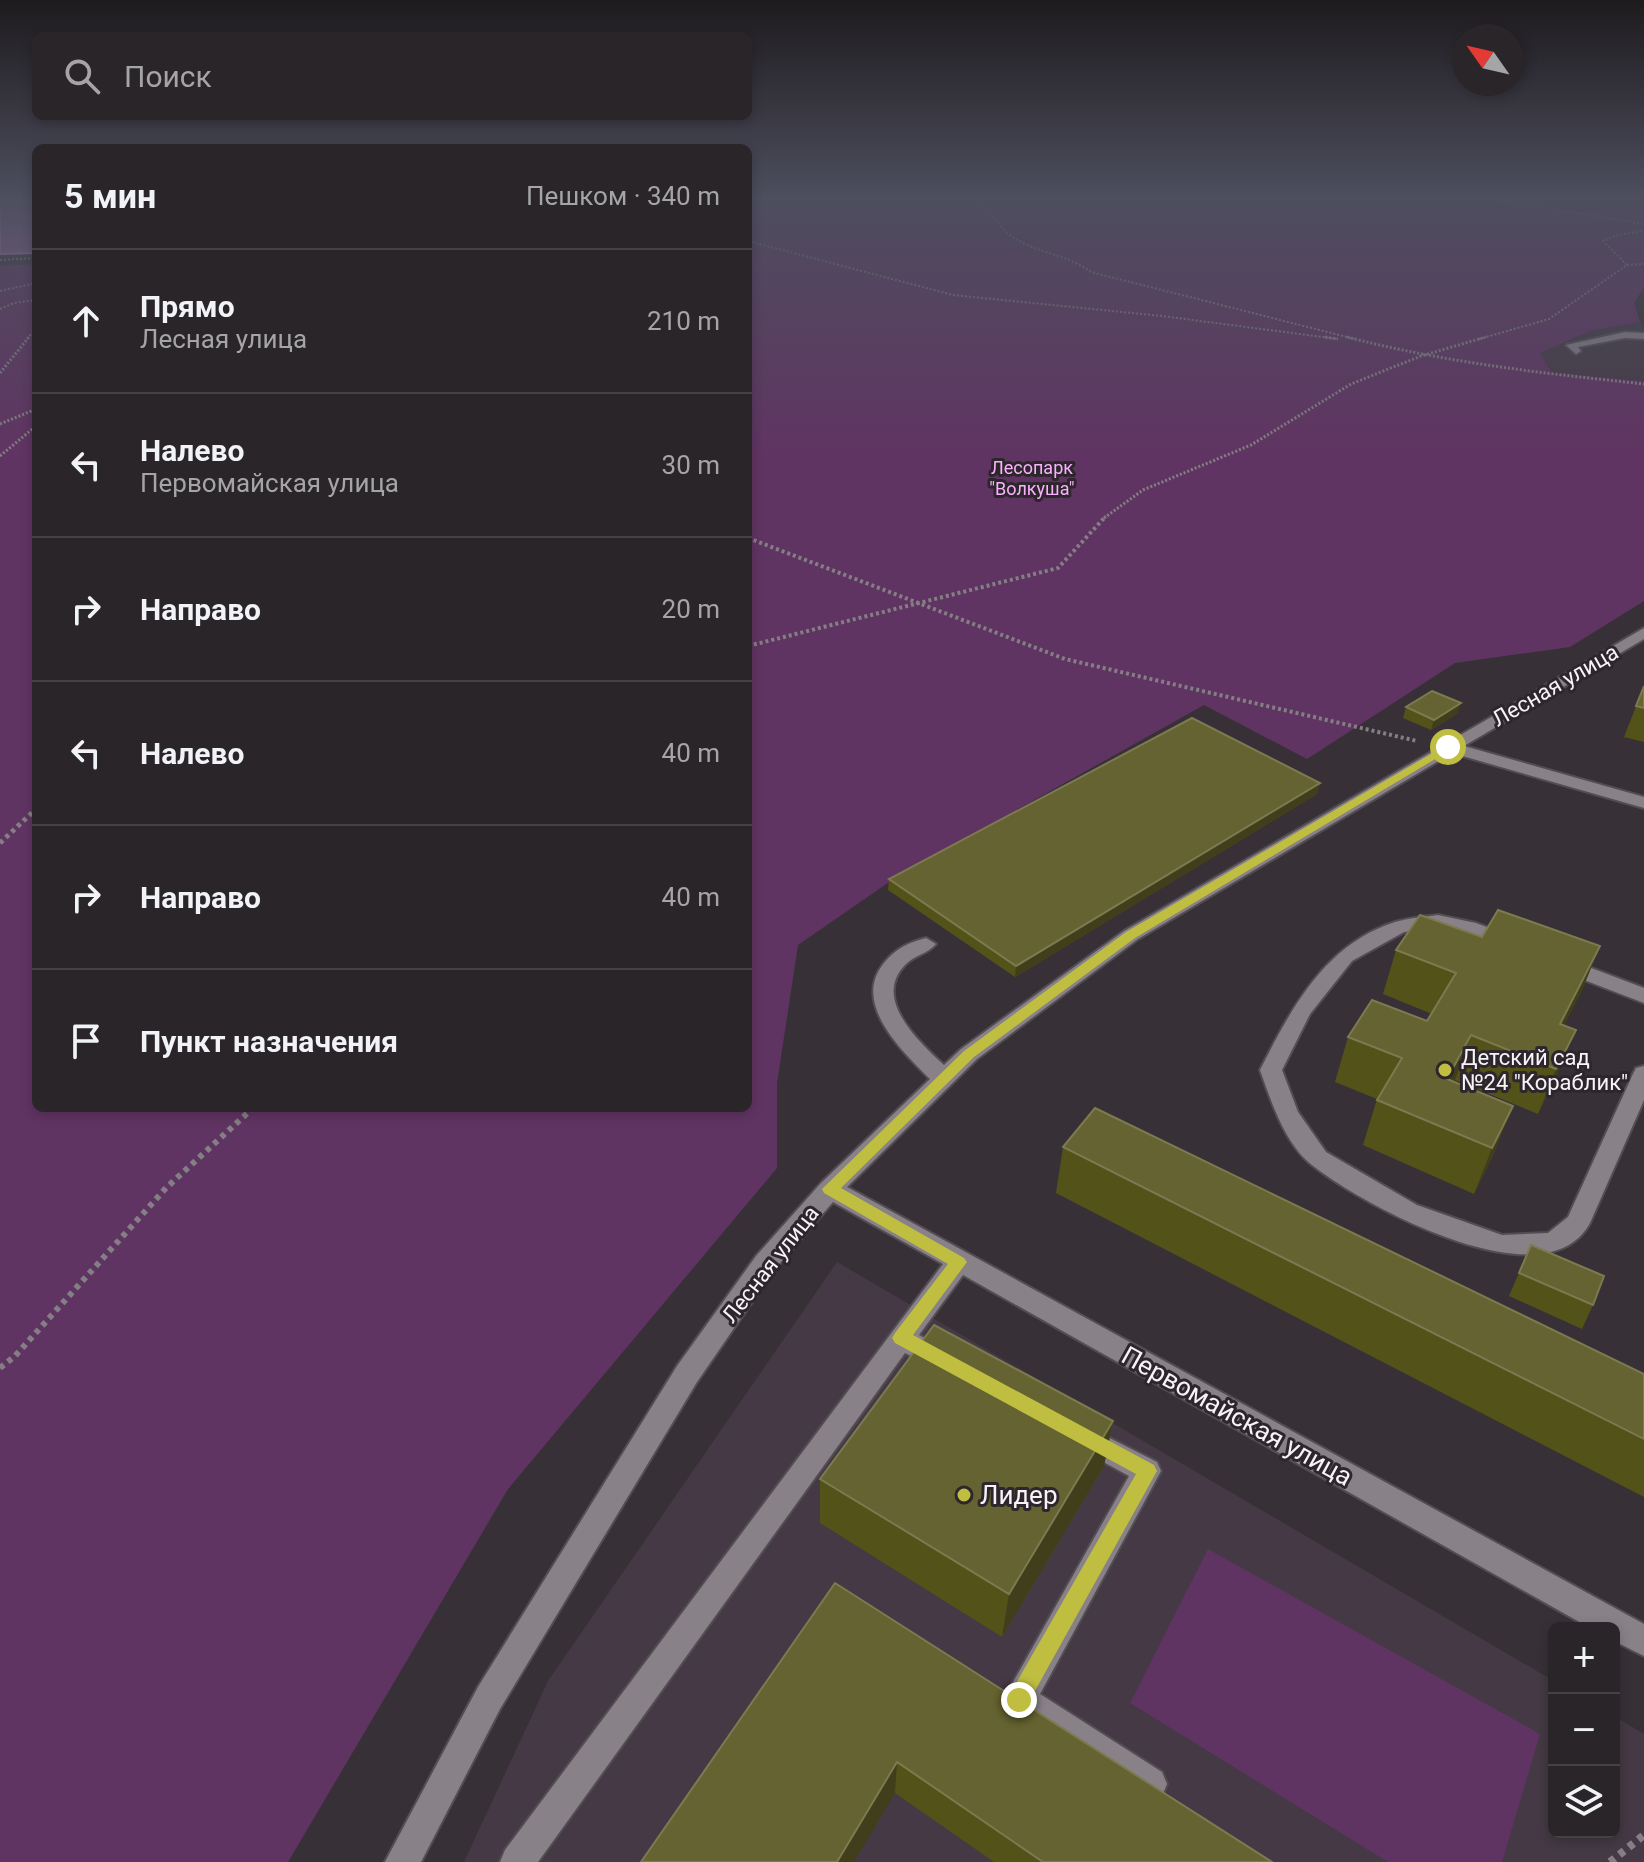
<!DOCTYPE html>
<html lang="ru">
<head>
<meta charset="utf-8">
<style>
	:root { --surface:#292529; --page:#353135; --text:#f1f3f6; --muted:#a5a5a8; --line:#454246 }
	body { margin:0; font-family:Roboto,sans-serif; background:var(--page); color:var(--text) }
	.controls { position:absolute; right:24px; bottom:24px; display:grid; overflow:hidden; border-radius:12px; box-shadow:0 4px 12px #0003 }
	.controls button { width:72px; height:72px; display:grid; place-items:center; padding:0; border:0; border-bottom:2px solid var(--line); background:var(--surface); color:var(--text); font:40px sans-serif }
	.compass { position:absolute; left:1452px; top:24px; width:72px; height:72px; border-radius:50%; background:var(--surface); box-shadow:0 4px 12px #0003; rotate:304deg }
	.stop { position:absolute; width:24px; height:24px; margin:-18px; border:6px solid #bfbe41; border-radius:50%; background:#fff }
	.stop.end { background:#bfbe41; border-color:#fff; box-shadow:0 2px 8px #0008 }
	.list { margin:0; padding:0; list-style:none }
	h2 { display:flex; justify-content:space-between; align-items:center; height:104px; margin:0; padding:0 32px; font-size:34px }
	h2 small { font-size:26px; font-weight:400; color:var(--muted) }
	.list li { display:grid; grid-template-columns:52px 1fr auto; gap:24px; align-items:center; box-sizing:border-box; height:144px; padding:0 32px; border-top:2px solid var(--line) }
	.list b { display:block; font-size:30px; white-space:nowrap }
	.list p { margin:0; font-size:26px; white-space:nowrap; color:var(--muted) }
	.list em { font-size:26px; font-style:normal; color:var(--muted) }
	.icon { flex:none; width:44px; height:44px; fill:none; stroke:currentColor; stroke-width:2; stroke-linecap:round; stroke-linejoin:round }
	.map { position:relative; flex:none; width:1644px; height:1862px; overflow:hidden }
	.search { position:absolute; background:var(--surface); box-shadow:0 4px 12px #0003; left:32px; top:32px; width:720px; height:88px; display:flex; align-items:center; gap:20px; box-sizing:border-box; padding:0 28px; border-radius:12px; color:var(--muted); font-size:30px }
	.panel { position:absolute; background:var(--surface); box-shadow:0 4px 12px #0003; left:32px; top:144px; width:720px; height:968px; border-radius:12px }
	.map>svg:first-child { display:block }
	.built { fill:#443944 }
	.green { fill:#603462 }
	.water { fill:#9b689d; stroke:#b792b8; stroke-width:2 }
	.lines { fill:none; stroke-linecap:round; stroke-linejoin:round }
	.minor-casing { stroke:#524d52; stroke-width:4 }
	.path-far5 { stroke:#847f84; stroke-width:2; stroke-dasharray:2 2; stroke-linecap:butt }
	.path-far4 { stroke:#847f84; stroke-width:3; stroke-dasharray:2 2; stroke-linecap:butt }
	.path-far3 { stroke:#847f84; stroke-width:4; stroke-dasharray:3 3; stroke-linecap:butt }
	.path-far2 { stroke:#847f84; stroke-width:5; stroke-dasharray:4 4; stroke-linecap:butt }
	.path-far1 { stroke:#847f84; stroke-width:6; stroke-dasharray:5 5; stroke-linecap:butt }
	.path { stroke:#847f84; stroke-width:8; stroke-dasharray:6 6; stroke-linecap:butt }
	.minor { fill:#888188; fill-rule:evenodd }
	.wall { fill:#535219 }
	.shaded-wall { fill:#413e1b }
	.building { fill:#656331; stroke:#7c7a50; stroke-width:2 }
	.route { fill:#bfbe41 }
	.poi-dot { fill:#bfbe41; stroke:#2d272d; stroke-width:3 }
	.labels { text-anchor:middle; stroke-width:6; stroke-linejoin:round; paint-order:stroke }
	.far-park-label { font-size:18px; fill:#fab1fc; stroke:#2d272d }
	.street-label { font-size:22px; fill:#f7f3f7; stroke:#2d272d }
	.poi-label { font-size:22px; fill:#f7f3f7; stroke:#2d272d; text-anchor:start }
	.near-street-label { font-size:26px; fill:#f7f3f7; stroke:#2d272d }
	.near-poi-label { font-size:26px; fill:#f7f3f7; stroke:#2d272d; text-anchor:start }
</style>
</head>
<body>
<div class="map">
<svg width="1644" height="1862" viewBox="0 0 1644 1862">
	<rect width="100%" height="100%" fill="#373137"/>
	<g class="built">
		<polygon points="1640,322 1644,328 1644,381 1552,373 1539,352 1590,331"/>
		<polygon points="837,1262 1554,1681 1554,1832 1614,1832 1614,1716 1644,1734 1644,1862 464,1862 548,1681"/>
	</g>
	<g class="green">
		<polygon points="748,197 1644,197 1644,287 1634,303 1640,322 1590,331 1540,353 1552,373 1644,381 1644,601 1570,647 1455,663 1307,759 1204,705 895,878 798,945 777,1083 777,1168 508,1489 288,1862 0,1862 0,266 36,264 36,1108 748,1108"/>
		<polygon points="1208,1549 1540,1734 1502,1862 1388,1862 1130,1703"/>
	</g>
	<polygon class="water" points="0,197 36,197 36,253 0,254"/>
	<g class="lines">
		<g class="minor-casing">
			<g id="minor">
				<polygon points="1625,332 1644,333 1644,339 1625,338 1578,347 1581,351 1576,354 1566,345"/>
				<path d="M1644 628V639L1464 746 1644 797V808L1452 753 1138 939 977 1059 847 1187 1644 1624V1656L1614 1641V1628H1590L963 1275 919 1335 951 1352 955 1360 951 1368 942 1371 905 1353 538 1862H500L505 1850 943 1264 833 1202 774 1270 697 1382 500 1709 421 1862H385L478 1687 677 1366 756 1256 821 1183 930 1079C902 1051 851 1003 884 963 895 949 909 942 926 938L936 944C928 954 914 955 905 965 872 999 919 1042 944 1065L961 1049 1124 931Z"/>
				<path d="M1438 915 1476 923 1516 938 1519 943 1509 949 1464 932 1438 927 1404 932 1352 961 1310 1014 1282 1070 1298 1112 1326 1152 1417 1205 1502 1235 1548 1233 1568 1217 1633 1074 1636 1068 1644 1066V1100L1590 1223C1546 1305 1362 1205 1312 1165 1285 1144 1271 1101 1260 1070 1291 1009 1325 944 1395 922 1408 918 1424 917 1438 915Z"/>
				<polygon points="1565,958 1644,988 1644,1003 1558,970 1555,965"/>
				<polygon points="1086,1426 1157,1462 1161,1471 1040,1694 1162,1772 1167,1784 1162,1796 1150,1801 1008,1711 1003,1700 1129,1476 1076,1447 1072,1438 1076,1429"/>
			</g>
		</g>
		<g class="path-far5">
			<path d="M974 197C992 208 997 227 1014 238 1038 253 1068 255 1091 272L1355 339"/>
			<polyline points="1479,197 1644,224"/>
			<polyline points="1633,197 1644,200"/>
			<polyline points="748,241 953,295 1162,316 1338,339"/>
			<polyline points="0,260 36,258"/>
			<polyline points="1627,265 1644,264"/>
			<polyline points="0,291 36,283"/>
			<polyline points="0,309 14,303 36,300"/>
			<polyline points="27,339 36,328"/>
			<polyline points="1479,339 1549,319 1627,265 1603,241 1617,235 1644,231"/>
		</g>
		<g class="path-far4">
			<polyline points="1325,337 1338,339"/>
			<path d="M1347 337C1447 363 1542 373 1644 384"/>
			<polyline points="0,373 29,337"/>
			<polyline points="0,424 36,409"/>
			<polyline points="0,456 36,426"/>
			<polyline points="1104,518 1143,490 1251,445 1351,384 1421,356 1486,337"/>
		</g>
		<g class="path-far3">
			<polyline points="748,538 1065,659 1417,741"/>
			<polyline points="748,646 1058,568 1106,516"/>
		</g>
		<polyline class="path-far2" points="0,843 36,809"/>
		<polyline class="path-far1" points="0,1368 15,1356 166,1188 253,1108"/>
		<polyline class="path" points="1610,1862 1644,1835"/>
		<use href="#minor" class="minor"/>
	</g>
	<g class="wall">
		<polygon points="1644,686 1644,742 1624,737"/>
		<polygon points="1406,707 1458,713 1431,730 1403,718"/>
		<polygon points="1320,783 1317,794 1015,977 888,890 889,879"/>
		<polygon points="1482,937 1600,946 1582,990 1564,1025 1557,1074 1538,1114 1455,1080 1454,1082 1495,1151 1474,1194 1363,1145 1377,1099 1335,1082 1348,1037 1427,1021 1432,1014 1383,994 1396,950"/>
		<polygon points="1063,1147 1644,1374 1644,1497 1056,1193"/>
		<polygon points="1531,1245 1593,1305 1582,1329 1509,1296"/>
		<polygon points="1113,1421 1104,1466 1002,1637 820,1523 820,1479"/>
		<polygon points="835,1583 1272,1862 994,1862 895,1793"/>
	</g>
	<g class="shaded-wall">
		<polygon points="1461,703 1458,713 1431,730 1434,720"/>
		<polygon points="1320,783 1317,794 1015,977 1016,966"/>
		<polygon points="1600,946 1582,990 1542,1069 1560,1024"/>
		<polygon points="1576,1030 1557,1074 1538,1114 1556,1069"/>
		<polygon points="1471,1035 1455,1080 1431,1124 1447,1079"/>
		<polygon points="1513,1106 1495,1151 1474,1194 1492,1148"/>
		<polygon points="1113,1421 1104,1466 1002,1637 1009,1594"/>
		<polygon points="897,1762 895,1793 854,1862 837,1862"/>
	</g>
	<g class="building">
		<polygon points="1644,686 1644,708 1636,706"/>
		<polygon points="1432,691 1461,703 1434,720 1406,707"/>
		<polygon points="1192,718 1320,783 1016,966 889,879"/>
		<polygon points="1498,910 1600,946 1560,1024 1576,1030 1556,1069 1471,1035 1447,1079 1513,1106 1492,1148 1377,1100 1402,1058 1348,1037 1372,1000 1427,1021 1456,973 1396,950 1420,915 1482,937"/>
		<polygon points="1095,1108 1644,1374 1644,1439 1063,1147"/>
		<polygon points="1531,1245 1604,1276 1593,1305 1519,1273"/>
		<polygon points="934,1325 1113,1421 1009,1594 820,1479"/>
		<polygon points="835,1583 1272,1862 1043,1862 897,1762 837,1862 641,1862"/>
	</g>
	<linearGradient id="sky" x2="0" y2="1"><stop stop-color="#1e1b1e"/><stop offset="0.43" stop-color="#4d4e5e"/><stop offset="1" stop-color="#4d4e5e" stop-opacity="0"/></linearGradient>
	<rect width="1644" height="458" fill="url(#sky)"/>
	<polygon class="route" points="1448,744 1452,745 1452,749 1135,938 974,1057 841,1188 964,1258 967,1262 913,1335 1154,1465 1157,1471 1026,1707 1019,1710 1011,1707 1008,1700 1011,1692 1136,1474 895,1343 892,1338 895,1333 948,1264 824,1193 822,1189 964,1051 1126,932"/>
	<g class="poi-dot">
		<circle cx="1445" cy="1070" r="8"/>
		<circle cx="964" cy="1495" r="8"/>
	</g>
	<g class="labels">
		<g class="far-park-label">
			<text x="1032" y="474">Лесопарк<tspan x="1032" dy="21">"Волкуша"</tspan></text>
		</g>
		<g class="street-label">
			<text transform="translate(1555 685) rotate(-30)" y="8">Лесная улица</text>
			<text transform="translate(770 1264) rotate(-52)" y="8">Лесная улица</text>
		</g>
		<g class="poi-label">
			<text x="1461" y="1065">Детский сад<tspan x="1461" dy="25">№24 "Кораблик"</tspan></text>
		</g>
		<g class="near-street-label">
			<text transform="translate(1237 1416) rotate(29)" y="9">Первомайская улица</text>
		</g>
		<g class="near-poi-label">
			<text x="980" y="1504">Лидер</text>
		</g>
	</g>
</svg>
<div class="controls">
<button>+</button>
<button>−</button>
<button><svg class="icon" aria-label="layers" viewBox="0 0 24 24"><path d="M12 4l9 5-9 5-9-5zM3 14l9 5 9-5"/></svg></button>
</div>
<svg class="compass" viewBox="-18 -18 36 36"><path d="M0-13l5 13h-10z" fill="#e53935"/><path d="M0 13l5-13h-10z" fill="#a5a5a8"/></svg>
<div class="stop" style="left:1448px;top:747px"></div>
<div class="stop end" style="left:1019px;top:1700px"></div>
<div class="search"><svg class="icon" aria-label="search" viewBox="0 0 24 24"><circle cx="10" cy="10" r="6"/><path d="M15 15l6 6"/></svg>Поиск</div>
<section class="panel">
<h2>5 мин<small>Пешком · 340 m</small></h2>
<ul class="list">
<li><svg class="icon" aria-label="ahead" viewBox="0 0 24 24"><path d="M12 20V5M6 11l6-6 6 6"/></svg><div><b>Прямо</b><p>Лесная улица</p></div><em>210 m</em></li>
<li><svg class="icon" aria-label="left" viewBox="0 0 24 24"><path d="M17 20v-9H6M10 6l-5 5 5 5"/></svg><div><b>Налево</b><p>Первомайская улица</p></div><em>30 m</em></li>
<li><svg class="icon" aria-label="right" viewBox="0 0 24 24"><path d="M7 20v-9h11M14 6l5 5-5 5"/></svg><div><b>Направо</b></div><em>20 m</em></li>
<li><svg class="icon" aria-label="left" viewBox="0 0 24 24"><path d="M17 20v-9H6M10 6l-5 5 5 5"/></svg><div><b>Налево</b></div><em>40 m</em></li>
<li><svg class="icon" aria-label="right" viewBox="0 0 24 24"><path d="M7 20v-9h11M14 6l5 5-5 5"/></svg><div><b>Направо</b></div><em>40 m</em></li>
<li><svg class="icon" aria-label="arrive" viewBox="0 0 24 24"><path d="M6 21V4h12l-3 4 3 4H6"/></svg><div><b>Пункт назначения</b></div></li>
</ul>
</section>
</div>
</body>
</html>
